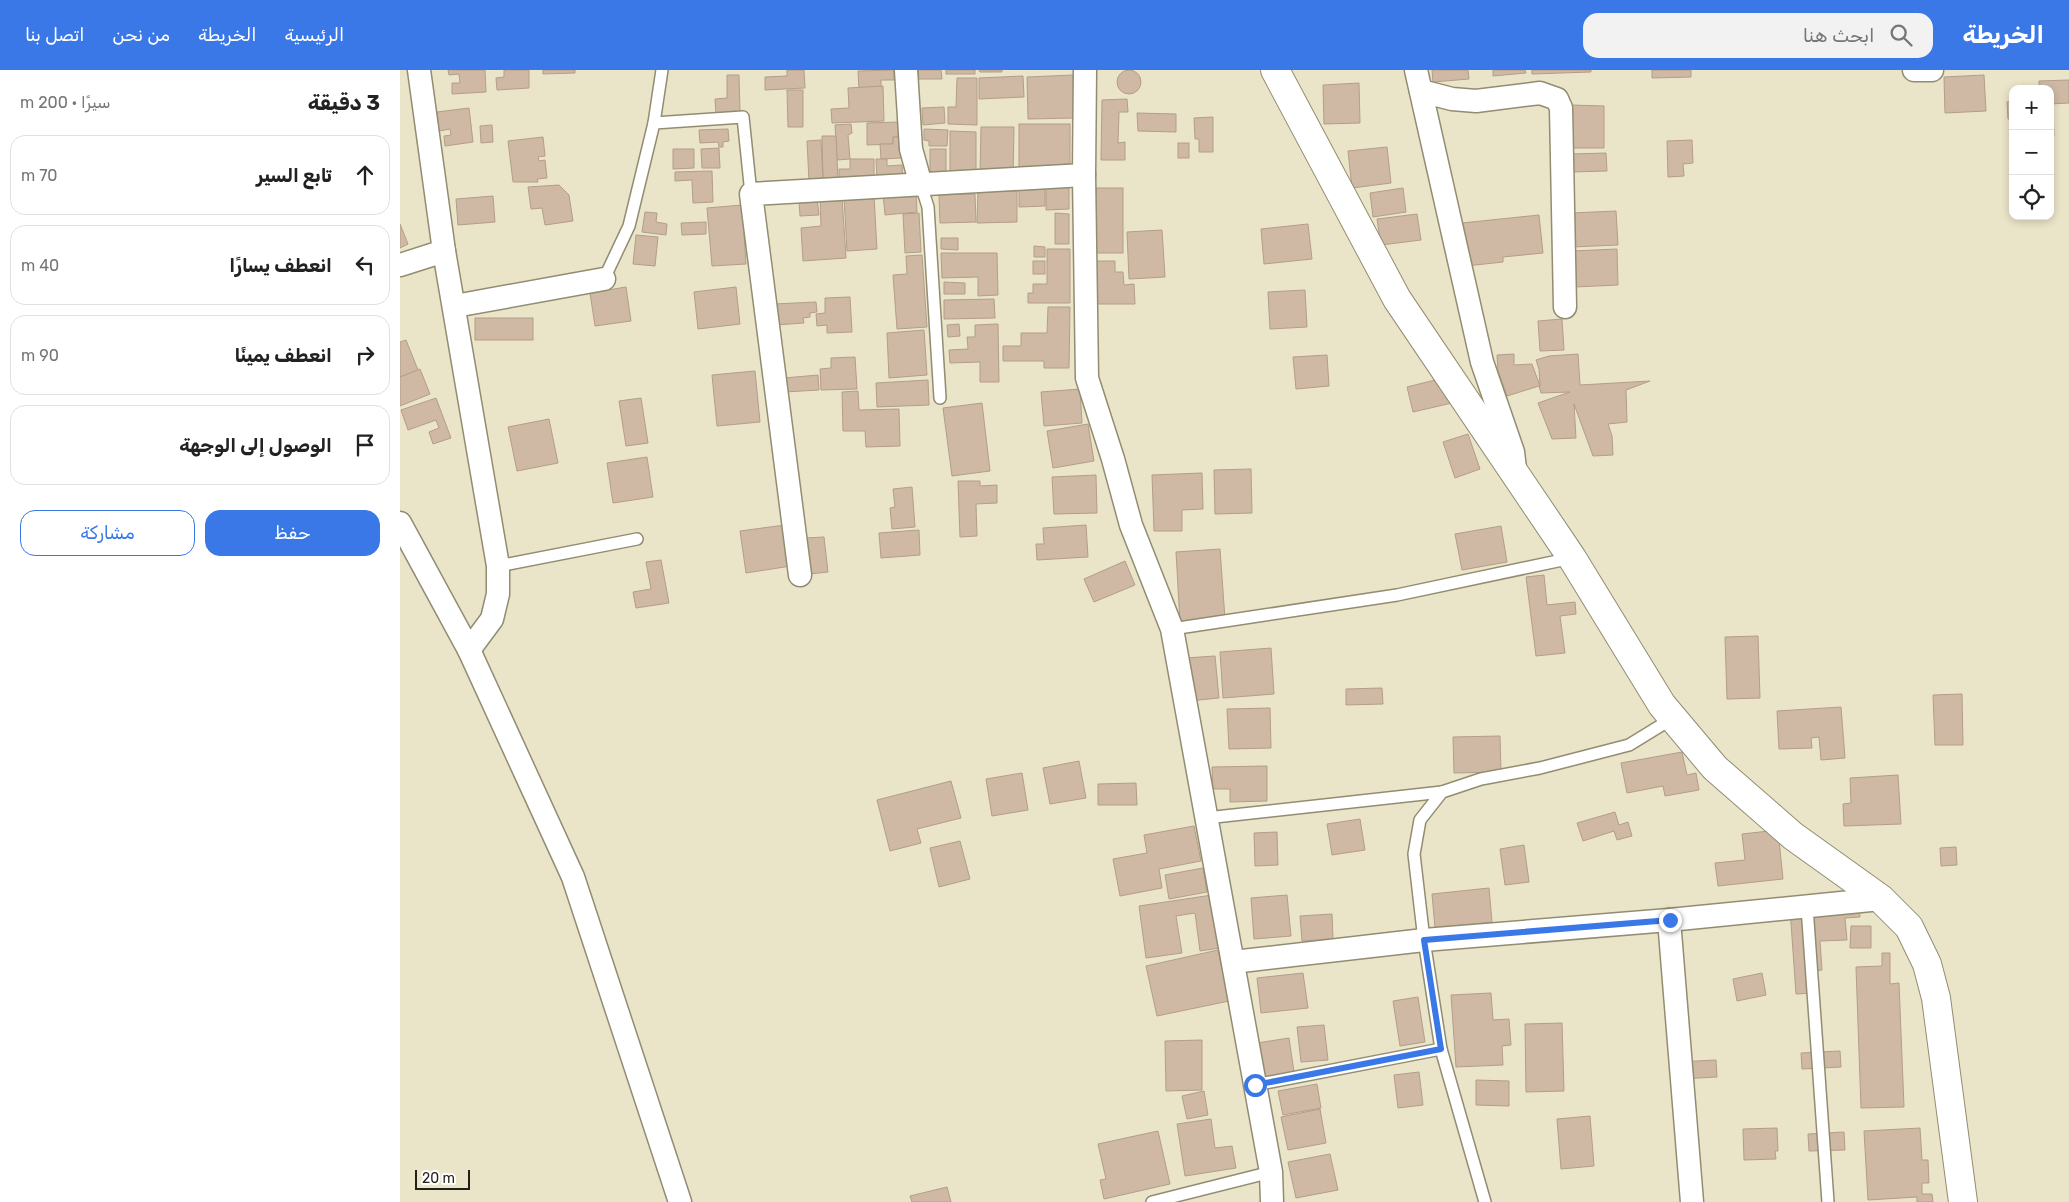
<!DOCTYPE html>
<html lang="ar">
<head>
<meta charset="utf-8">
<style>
	:root { --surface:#fff; --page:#f2f2f2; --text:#222; --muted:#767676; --line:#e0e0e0; --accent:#3a78e7 }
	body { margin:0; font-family:Rubik,"Noto Naskh Arabic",sans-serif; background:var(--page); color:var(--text); direction:rtl }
	.controls { position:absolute; right:15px; top:15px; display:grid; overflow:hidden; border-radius:10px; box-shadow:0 2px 8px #0003 }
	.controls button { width:45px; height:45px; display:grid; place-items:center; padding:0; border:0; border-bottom:1px solid var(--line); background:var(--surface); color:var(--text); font:25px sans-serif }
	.scale { position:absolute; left:15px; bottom:12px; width:55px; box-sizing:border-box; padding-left:5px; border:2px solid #221f15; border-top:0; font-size:14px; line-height:18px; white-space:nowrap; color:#221f15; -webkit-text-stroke:4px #fff; paint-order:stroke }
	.stop { position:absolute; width:15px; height:15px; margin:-11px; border:4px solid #3a78e7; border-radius:50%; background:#fff }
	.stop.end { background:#3a78e7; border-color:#fff; box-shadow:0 1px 5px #0008 }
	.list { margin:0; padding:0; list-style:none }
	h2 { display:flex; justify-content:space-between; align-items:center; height:65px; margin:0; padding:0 20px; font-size:21px }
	h2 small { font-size:16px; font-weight:400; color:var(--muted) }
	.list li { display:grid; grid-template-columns:32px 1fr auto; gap:15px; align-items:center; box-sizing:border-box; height:80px; margin:0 10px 10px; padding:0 10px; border:1px solid var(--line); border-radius:15px }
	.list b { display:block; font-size:19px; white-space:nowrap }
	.list em { font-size:16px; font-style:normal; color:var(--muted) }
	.actions { display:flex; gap:10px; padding:15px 20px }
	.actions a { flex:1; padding:11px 0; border:1px solid var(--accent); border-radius:15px; text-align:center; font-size:18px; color:var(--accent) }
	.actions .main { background:var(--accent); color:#fff }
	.icon { flex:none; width:28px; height:28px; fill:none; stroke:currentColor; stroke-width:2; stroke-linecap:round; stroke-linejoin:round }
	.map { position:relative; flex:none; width:1669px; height:1132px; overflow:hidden; direction:ltr }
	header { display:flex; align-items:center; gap:30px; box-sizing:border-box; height:70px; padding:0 25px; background:var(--accent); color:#fff }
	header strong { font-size:24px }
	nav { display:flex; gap:28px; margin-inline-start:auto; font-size:18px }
	.search { width:350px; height:45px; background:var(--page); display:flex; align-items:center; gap:12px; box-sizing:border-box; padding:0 18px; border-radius:15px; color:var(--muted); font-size:19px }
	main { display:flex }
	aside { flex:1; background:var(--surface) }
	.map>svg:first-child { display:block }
	.building { fill:#cfb9a4; stroke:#b39e89 }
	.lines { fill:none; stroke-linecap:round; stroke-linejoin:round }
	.service-casing { stroke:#928c72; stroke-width:14 }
	.minor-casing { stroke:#928c72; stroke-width:25 }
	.tertiary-casing { stroke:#928c72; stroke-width:30 }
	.service { stroke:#fff; stroke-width:11 }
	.minor { stroke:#fff; stroke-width:22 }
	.tertiary { stroke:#fff; stroke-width:28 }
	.route { stroke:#3a78e7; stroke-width:6 }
</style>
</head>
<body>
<header>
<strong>الخريطة</strong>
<div class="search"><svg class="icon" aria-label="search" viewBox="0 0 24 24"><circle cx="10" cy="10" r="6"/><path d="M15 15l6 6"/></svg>ابحث هنا</div>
<nav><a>الرئيسية</a><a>الخريطة</a><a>من نحن</a><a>اتصل بنا</a></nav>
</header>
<main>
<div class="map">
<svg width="1669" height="1132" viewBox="0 0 1669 1132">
	<rect width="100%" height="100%" fill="#eae4c8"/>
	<g class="building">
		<polygon points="48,0 85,0 86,22 52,24 52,13 60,13 59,4 49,5"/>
		<polygon points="104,0 129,0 129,18 97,20 96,8 104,7"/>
		<polygon points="143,0 175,0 175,3 143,4"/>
		<polygon points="387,0 404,0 405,18 365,20 365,7 387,6"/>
		<polygon points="494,0 494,10 481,10 481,17 459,18 458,1"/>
		<polygon points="518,0 541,0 542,9 519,9"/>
		<rect x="546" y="0" width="29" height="4"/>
		<polygon points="579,0 602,0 602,2 580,2"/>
		<polygon points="1032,0 1068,0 1069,9 1033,12"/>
		<polygon points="1093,0 1125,0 1126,3 1093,6"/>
		<polygon points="1132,0 1191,0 1191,2 1132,4"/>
		<polygon points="1252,0 1291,0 1291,7 1252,8"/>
		<circle cx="729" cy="12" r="12"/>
		<polygon points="327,5 339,5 340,43 316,44 315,29 327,28"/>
		<polygon points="673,5 674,48 628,49 627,7"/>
		<polygon points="1584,5 1586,41 1545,43 1544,7"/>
		<polygon points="623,6 624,27 579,29 579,8"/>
		<polygon points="557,8 577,8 577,55 548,54 548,37 556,37"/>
		<polygon points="1669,10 1669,33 1650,34 1650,19 1639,19 1639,11"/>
		<polygon points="959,13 960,53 924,54 923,15"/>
		<polygon points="483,16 484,51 432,53 431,39 449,38 448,18"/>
		<polygon points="387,20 403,20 403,57 388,57"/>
		<polygon points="727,29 728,42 719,42 718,73 725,72 725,90 701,90 702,30"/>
		<polygon points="1613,31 1613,49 1608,49 1607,32"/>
		<polygon points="1171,35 1204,36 1204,78 1171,78"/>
		<polygon points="544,37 545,53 523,55 522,38"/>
		<polygon points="69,38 73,72 45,76 44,66 51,65 50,59 39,61 37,42"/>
		<polygon points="737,43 776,44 776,62 738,61"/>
		<polygon points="1650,43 1653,43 1654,66 1650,66"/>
		<polygon points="813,47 813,82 799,82 799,69 795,69 794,48"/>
		<polygon points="500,52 500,67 493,67 493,74 467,75 467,53"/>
		<polygon points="451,54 452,63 448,65 450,89 437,90 435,55"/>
		<rect x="619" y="54" width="51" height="50"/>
		<polygon points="92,55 93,72 81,73 80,56"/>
		<polygon points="581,57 614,57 613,106 580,106"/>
		<polygon points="328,59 329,71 323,72 323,77 319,77 318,72 300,73 299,60"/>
		<polygon points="524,59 548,60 547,76 529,76 529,71 524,70"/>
		<polygon points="550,61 576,62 576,106 550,106"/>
		<polygon points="422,66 436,66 438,110 423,110"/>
		<polygon points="143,67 145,86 138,87 139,91 145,90 147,108 137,109 138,112 113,112 108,71"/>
		<polygon points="493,67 500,67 501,88 481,89 480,74 493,74"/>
		<polygon points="421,70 423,110 409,111 407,71"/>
		<polygon points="1292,70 1293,93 1283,94 1284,106 1268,107 1267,71"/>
		<rect x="778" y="73" width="11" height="15"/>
		<polygon points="987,77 991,113 952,118 948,81"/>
		<polygon points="319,78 320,98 302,98 301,79"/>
		<polygon points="273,79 294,79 294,98 273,99"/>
		<rect x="530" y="79" width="16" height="29"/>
		<polygon points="1206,83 1207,101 1171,102 1171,84"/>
		<polygon points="450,89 474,89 474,110 439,111 439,99 450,99"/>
		<polygon points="476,89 487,89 487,96 502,95 503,109 477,110"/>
		<polygon points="312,101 313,132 293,133 292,110 275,111 275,102"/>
		<polygon points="159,115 169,125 173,151 145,155 142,138 131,139 128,117"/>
		<polygon points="646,116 669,116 669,139 646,140"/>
		<polygon points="645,117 645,136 619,137 619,118"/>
		<rect x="696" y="118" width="27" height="65"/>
		<polygon points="1003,118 1006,142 973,147 970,123"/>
		<polygon points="617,121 617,152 577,153 578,122"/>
		<polygon points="516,122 517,142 485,145 483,124"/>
		<polygon points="575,124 576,152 540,153 539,125"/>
		<polygon points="93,126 95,152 58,155 56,129"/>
		<polygon points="474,126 477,179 447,181 444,127"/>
		<polygon points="442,127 446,188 403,191 401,158 421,156 420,128"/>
		<polygon points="417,129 419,145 400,146 399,131"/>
		<polygon points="342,135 346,194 312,196 307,138"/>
		<polygon points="1216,141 1218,175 1172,177 1171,143"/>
		<polygon points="245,142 257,143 256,152 267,154 266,165 242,162"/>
		<polygon points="519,143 521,182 505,183 503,144"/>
		<polygon points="655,143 669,144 669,174 655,174"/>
		<polygon points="1017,144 1021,170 981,175 977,149"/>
		<polygon points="1139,145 1143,183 1103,187 1103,192 1066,196 1062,153"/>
		<polygon points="306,152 306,164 282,165 281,153"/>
		<polygon points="0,154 8,174 0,178"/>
		<polygon points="908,154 912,189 864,194 861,159"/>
		<polygon points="762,160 765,207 729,209 727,162"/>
		<polygon points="236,165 258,167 255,196 233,194"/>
		<polygon points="541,168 558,168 558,180 541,179"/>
		<polygon points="634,176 645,177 645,187 634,187"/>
		<polygon points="647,179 670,179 670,233 628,233 628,223 633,223 633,214 647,214"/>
		<polygon points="1217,179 1218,215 1174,217 1172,181"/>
		<polygon points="541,183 597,183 598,225 578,226 578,207 542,208"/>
		<polygon points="522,185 527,257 497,259 493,205 507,204 506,186"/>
		<rect x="633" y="191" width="12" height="13"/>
		<polygon points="696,191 715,191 715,202 723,202 724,215 734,214 735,234 697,234"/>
		<polygon points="544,212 565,213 565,224 544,224"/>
		<polygon points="226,217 231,251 195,256 190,223"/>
		<polygon points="336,217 340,254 298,259 294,222"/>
		<polygon points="905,220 907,257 870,259 868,222"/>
		<polygon points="450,227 452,262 427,263 427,255 417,256 416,244 425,243 425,228"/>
		<polygon points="594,229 595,248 544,249 544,230"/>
		<polygon points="416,232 417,242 410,243 410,247 403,248 404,253 375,255 374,234"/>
		<polygon points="648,237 670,237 669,298 644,298 644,291 603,291 603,276 621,276 621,263 647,263"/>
		<rect x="75" y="248" width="58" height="22"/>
		<polygon points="1162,249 1164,280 1140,281 1138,251"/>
		<polygon points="559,254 560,266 548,267 547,255"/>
		<polygon points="598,254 599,312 580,312 580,292 550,293 549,280 568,279 567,267 575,267 575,255"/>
		<polygon points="524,260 527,305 489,308 487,263"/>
		<polygon points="6,270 18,300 0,307 0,272"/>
		<polygon points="1114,284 1114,295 1132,294 1140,316 1139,299 1136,290 1149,286 1178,284 1180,315 1250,311 1226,320 1227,352 1208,354 1212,366 1213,385 1193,386 1174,334 1176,368 1152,369 1138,333 1170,322 1141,323 1139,316 1107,326 1098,301 1097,285"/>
		<polygon points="927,285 929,316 896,319 893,287"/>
		<polygon points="455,287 457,319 421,320 420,299 431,298 431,288"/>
		<polygon points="20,299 30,324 0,336 0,307"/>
		<polygon points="355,301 360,352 317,356 312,305"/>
		<polygon points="418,305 419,320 385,322 384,308"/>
		<polygon points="528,310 529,335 477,337 476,313"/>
		<polygon points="1035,310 1052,333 1013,342 1007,317"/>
		<polygon points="680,319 682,353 644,356 641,322"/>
		<polygon points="458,321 459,340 499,339 500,376 466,377 465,361 443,361 442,322"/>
		<polygon points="36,328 51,368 33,374 29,362 39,358 36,350 8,360 1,340"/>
		<polygon points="241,328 248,373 226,376 219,331"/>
		<polygon points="582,333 590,401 552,406 543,338"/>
		<polygon points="149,349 158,393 117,401 108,357"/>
		<polygon points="688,354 694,391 653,398 647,361"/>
		<polygon points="1068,364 1080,399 1055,408 1043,372"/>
		<polygon points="247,387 253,427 213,433 207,393"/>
		<polygon points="851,399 852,443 815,444 814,400"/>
		<polygon points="802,403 803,439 782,440 782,461 754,461 752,405"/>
		<polygon points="696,405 697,443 654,444 652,407"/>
		<polygon points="558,411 580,411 580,416 597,415 597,433 576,434 577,466 560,467"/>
		<polygon points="512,417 515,457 492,459 490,438 495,437 493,419"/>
		<polygon points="385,455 391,496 346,503 340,461"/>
		<polygon points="686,455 688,487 637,490 636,474 644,474 643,458"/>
		<polygon points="1101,456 1107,492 1062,500 1055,464"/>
		<polygon points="519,460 520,485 481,488 479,463"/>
		<polygon points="424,467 428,502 410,504 406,468"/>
		<polygon points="820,479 825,549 780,552 776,482"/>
		<polygon points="261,490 269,533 236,538 233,522 251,519 246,492"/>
		<polygon points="725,491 735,515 694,532 684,509"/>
		<polygon points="1144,505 1147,535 1175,532 1176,544 1160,546 1165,583 1136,586 1126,507"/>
		<polygon points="1358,566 1360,628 1327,629 1325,567"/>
		<polygon points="871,578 874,624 823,628 820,582"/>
		<polygon points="815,586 819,628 789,631 785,588"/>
		<polygon points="982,618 983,634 946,635 946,619"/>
		<polygon points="1562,624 1563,675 1535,675 1533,625"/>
		<polygon points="1441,637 1445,688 1421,690 1419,667 1411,668 1412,678 1379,679 1377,641"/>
		<polygon points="870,638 871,678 829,679 827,639"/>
		<polygon points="1100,666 1101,702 1054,703 1053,667"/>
		<polygon points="1282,682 1287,705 1296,703 1299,720 1265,726 1263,716 1227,723 1221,693"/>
		<polygon points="679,691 686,728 650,734 643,698"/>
		<polygon points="867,696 867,731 830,732 830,719 813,719 812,697"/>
		<polygon points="622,703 628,740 592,746 586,709"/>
		<polygon points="1498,705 1501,754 1444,756 1443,734 1451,733 1450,708"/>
		<polygon points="551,711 561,748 517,759 521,773 490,781 477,730"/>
		<polygon points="736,713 737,735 698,735 698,714"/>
		<polygon points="1215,742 1219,755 1228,752 1232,766 1217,770 1214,761 1183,771 1177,753"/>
		<polygon points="960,749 965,780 932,785 927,754"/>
		<polygon points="794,756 801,791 759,799 762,818 720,826 713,789 747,783 744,765"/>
		<polygon points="1378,760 1383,809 1318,816 1315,793 1345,790 1342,764"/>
		<polygon points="877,762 878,795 855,796 854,763"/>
		<polygon points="560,771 570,809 539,817 530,778"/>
		<polygon points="1124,775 1129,812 1105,815 1100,779"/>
		<polygon points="1556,777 1557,795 1541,796 1540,778"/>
		<polygon points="803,798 807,822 769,829 765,805"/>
		<polygon points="1089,818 1092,852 1035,858 1032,824"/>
		<polygon points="812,825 820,878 800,881 795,843 776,846 782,883 746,888 739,836"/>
		<polygon points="887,825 891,866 854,869 851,828"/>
		<polygon points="1459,834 1460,847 1445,848 1447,870 1420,871 1422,900 1414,901 1415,923 1396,924 1390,839"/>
		<polygon points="932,844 933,869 902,871 900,846"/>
		<polygon points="1451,856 1471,856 1471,878 1450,878"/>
		<polygon points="818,880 829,931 757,946 746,896"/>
		<polygon points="1482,883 1490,883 1490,914 1499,913 1504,1037 1461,1038 1456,897 1482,896"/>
		<polygon points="903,903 908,938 861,943 857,908"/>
		<polygon points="1362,903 1366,925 1337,931 1333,909"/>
		<polygon points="1091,923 1093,950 1109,949 1111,975 1102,976 1103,995 1056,997 1051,925"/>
		<polygon points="1018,927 1025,972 1000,976 993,931"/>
		<polygon points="1162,953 1164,1021 1126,1022 1125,954"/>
		<polygon points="924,955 928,990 901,992 897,957"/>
		<polygon points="889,968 894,1002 862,1008 857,973"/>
		<polygon points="802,970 802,1020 766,1021 765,971"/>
		<polygon points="1440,981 1441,997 1402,999 1401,983"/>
		<polygon points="1316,990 1317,1007 1279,1009 1278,992"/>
		<polygon points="1019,1002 1023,1035 998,1038 994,1005"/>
		<polygon points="1076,1010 1109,1011 1109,1036 1076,1035"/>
		<polygon points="917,1014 921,1038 883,1045 878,1021"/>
		<polygon points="804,1021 808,1045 787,1049 782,1026"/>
		<polygon points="920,1039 926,1073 888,1080 881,1047"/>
		<polygon points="1190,1046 1194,1096 1161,1099 1157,1049"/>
		<polygon points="811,1049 815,1078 832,1076 836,1098 785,1106 777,1054"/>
		<polygon points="1377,1058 1378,1081 1375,1081 1376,1089 1344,1090 1343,1059"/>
		<polygon points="1520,1058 1522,1090 1528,1090 1529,1113 1522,1113 1522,1124 1532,1124 1533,1132 1517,1132 1517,1127 1468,1130 1464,1061"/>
		<polygon points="758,1061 770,1114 704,1129 700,1110 706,1109 698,1074"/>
		<polygon points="1444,1062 1445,1080 1409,1081 1408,1064"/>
		<polygon points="930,1084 938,1120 896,1128 888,1092"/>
		<polygon points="547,1117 551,1132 512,1132 510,1126"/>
	</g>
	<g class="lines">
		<g class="service-casing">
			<g id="service">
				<polyline points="254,53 343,47 351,124"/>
				<polyline points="521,115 528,137 540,328"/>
				<polyline points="204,209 229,156 254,53 262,0"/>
				<polyline points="98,496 237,469"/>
				<polyline points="772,559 997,525 1172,488"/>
				<polyline points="806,748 1042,722"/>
				<polyline points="1407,837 1428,1132"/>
				<polyline points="855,1015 1041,979"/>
				<polyline points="752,1132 871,1102"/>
				<polyline points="1085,1132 1041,979 1024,870 1014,784 1020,750 1042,722 1081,709 1140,698 1229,675 1273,648"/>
			</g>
		</g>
		<g class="minor-casing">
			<g id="minor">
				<polyline points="19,0 44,181 98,496 98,524 92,549 69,580"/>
				<polyline points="506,0 511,79 521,115"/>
				<polyline points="685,0 684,105 687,308 713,389 731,455 772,559 871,1102 872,1132"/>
				<polyline points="1016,0 1082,292 1113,382 1115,399"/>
				<polyline points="1514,0 1532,0"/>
				<polyline points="1021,21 1052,29 1076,31 1140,23 1157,29 1161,38 1165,237"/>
				<polyline points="0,195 44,181"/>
				<polyline points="55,236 204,209"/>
				<polyline points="0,453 69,580 173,807 280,1132"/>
				<polyline points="400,505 351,124 684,105"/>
				<polyline points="1269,850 1292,1132"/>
				<polyline points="833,892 1024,870 1269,850 1481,829"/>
			</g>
		</g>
		<g class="tertiary-casing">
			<polyline id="tertiary" points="875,0 997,229 1172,488 1262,635 1315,698 1393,766 1481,829 1509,857 1527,894 1536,928 1563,1132"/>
		</g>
		<use href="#service" class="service"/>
		<use href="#minor" class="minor"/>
		<use href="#tertiary" class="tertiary"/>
	</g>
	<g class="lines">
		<polyline class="route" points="855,1015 1041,979 1024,870 1270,850"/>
	</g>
</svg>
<div class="controls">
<button>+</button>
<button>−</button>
<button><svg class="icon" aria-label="locate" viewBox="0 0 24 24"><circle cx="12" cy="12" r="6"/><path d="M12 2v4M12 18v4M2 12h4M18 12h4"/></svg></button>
</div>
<div class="scale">20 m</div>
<div class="stop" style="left:855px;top:1015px"></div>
<div class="stop end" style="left:1270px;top:850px"></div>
</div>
<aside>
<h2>3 دقيقة<small>سيرًا · 200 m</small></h2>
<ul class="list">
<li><svg class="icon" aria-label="ahead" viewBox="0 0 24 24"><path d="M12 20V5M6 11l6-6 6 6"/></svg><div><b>تابع السير</b></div><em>70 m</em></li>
<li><svg class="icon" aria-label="left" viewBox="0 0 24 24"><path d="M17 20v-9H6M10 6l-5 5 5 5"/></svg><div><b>انعطف يسارًا</b></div><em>40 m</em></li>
<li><svg class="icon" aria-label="right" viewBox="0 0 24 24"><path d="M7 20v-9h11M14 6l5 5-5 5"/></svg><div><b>انعطف يمينًا</b></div><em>90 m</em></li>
<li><svg class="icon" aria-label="arrive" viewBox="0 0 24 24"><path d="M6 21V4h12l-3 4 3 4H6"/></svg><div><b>الوصول إلى الوجهة</b></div></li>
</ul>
<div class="actions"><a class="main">حفظ</a><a>مشاركة</a></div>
</aside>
</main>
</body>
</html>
